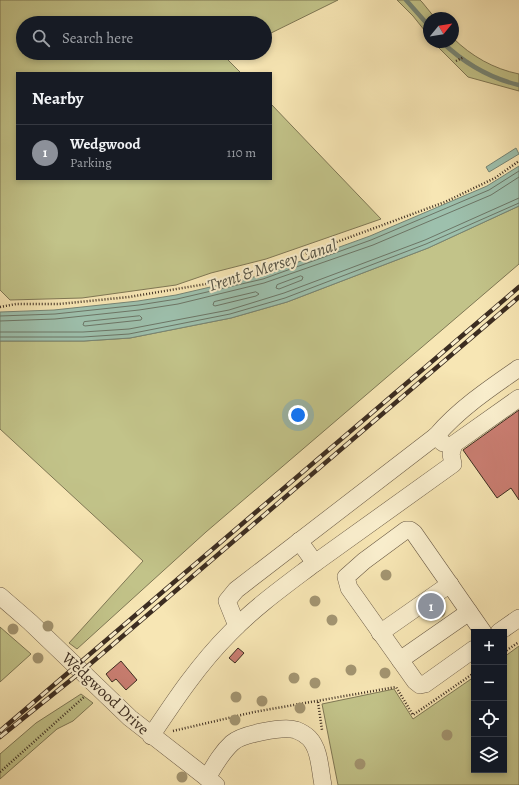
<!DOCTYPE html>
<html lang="en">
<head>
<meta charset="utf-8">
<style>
	:root { --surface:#171b24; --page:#20242c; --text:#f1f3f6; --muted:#9ea1a6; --line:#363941; --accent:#8c9099 }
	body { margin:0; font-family:Alegreya,serif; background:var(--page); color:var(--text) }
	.controls { position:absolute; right:12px; bottom:12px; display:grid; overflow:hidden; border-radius:0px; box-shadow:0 2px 6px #0003 }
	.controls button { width:36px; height:36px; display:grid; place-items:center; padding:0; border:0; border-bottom:1px solid var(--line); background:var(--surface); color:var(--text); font:20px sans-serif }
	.compass { position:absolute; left:423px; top:12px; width:36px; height:36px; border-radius:50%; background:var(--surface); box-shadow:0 2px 6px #0003; rotate:60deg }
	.you { position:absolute; left:298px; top:415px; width:14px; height:14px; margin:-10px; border:3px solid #fff; border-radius:50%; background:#1a73e8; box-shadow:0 0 0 6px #1a73e833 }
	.badge { display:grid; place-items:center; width:26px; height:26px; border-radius:50%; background:var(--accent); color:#fff; font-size:13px; font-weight:700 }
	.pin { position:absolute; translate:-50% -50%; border:2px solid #fff; box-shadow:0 1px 4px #0006 }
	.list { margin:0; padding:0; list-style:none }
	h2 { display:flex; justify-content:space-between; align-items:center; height:52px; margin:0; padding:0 16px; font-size:17px }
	h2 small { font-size:13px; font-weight:400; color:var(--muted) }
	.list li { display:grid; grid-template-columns:26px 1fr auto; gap:12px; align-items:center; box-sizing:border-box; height:56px; padding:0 16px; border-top:1px solid var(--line) }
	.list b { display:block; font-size:15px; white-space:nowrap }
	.list p { margin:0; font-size:13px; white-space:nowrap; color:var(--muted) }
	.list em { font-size:13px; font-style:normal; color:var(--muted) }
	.icon { flex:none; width:22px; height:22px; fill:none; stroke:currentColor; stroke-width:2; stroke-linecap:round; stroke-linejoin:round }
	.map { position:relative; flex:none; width:519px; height:785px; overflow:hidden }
	.search { position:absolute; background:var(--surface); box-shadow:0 2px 6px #0003; left:16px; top:16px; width:256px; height:44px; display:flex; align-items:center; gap:10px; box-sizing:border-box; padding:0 14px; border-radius:22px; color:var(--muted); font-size:15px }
	.panel { position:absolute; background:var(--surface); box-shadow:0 2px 6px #0003; left:16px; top:72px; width:256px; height:108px; border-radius:0px }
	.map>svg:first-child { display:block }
	.green { fill:#c2c389; stroke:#7f7855 }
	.water { fill:#9dc0ad; stroke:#768575 }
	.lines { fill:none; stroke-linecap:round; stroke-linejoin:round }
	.shore { stroke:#6c7667; stroke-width:1 }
	.stream { stroke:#768575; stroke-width:4.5 }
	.building { fill:#ca7e72; stroke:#3c2d21 }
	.minor-casing { stroke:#6b5b46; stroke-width:18 }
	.path { stroke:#3c2d21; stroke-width:2.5; stroke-dasharray:1 2; stroke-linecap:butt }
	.minor { stroke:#faefce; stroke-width:17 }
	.rail-casing { stroke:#3c2d21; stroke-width:4.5 }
	.rail { stroke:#faefce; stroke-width:3; stroke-dasharray:9; stroke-linecap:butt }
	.tree { fill:#a39571 }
	.labels { text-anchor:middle; stroke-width:4; stroke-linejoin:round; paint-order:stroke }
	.street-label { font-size:16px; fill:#3c2d21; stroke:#faefce }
	.water-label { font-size:17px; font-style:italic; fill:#545244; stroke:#faefce }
</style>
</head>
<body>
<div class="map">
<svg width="519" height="785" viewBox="0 0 519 785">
	<rect width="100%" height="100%" fill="#f7e6b4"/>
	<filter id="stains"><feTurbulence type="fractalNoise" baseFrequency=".005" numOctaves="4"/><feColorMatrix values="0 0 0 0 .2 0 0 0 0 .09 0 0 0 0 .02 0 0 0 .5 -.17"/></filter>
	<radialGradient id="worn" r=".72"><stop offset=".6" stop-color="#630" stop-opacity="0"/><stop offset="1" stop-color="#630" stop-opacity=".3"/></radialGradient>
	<g class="green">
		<polygon points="0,0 338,0 265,36 265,23 23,23 23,53 230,53 224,56 241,73 17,73 17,179 271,179 271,104 381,219 266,259 211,273 176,285 82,298 10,300 0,290"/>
		<polygon points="397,0 420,0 422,2 435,18 429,18 429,36 413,16"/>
		<path d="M453 38C471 56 494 69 519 74V91L468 77 433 42H453Z"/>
		<polygon points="519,206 519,264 206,532 77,649 69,643 143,561 0,429 0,341 84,341 130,338 231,318 287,302 428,248"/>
		<polygon points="0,627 31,654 0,682"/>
		<polygon points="519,646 519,785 338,785 322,704 394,689 413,719 474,677 474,770 504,770 504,657"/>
		<polygon points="81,694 93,703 73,721 57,729 0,779 0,754 36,723"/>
	</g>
	<g class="water">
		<polygon points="516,148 519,154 489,172 486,167"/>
		<polygon points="519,166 519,206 428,248 287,302 231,318 130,338 84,341 0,341 0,312 54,310 138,301 176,295 262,275 370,236 487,186"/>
	</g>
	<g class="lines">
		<g class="shore">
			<polygon points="301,276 303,277 302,280 279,289 276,288 277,285"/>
			<polygon points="256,292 259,294 256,296 215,306 213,305 214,302"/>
			<polyline points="0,316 55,314 139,305 177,299 263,279 371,240 489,190 519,171"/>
			<polygon points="140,316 142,318 141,320 85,326 83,325 84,322"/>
			<polyline points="0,321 55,319 139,310 178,304 264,283 373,245 491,195 519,177"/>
			<polyline points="0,332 83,332 129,329 229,310 284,293 348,269 425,240 519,198"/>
			<polyline points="0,337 83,337 129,334 230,314 285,298 426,244 519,203"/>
		</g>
		<g class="stream">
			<polyline points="406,0 429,26"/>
			<path d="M442 42C464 63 489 78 519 85"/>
		</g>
	</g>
	<g class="building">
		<polygon points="519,410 519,500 511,488 497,498 463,450"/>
		<polygon points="238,648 244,653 235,663 229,658"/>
		<polygon points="121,661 137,680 126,690 116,679 112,682 106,674"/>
	</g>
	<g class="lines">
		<g class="minor-casing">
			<g id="minor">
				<path d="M443 443 436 436C459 409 490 388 519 368"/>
				<polyline points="299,541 315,563 453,464 451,454 454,444 519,398"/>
				<polyline points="0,596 30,622 130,718 216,785"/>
				<polyline points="237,626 227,601 236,590 436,436"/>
				<polyline points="499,632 519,618"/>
				<polyline points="380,633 450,584"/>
				<polyline points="474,649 425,684 420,685 415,681 349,588 346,577 364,561 406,530 410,530 414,533 483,632"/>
				<polyline points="400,660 469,612"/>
				<path d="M151 736C175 700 199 664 230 633 255 607 286 585 315 563"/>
				<path d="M207 778C214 766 221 753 232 743 242 734 283 726 296 730 301 732 306 735 309 738 320 749 320 771 323 785"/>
			</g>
		</g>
		<g class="path">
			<polyline points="456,61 464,57"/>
			<polyline points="0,307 16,304 59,304 129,297 206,284 269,267 445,202 495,178 519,161"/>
			<polyline points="504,652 519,642"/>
			<polyline points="318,702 322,730"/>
			<polyline points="173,731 254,712 396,687 413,715 474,673"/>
			<polyline points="0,772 85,696"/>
		</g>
		<use href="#minor" class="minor"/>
		<g class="rail-casing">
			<g id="rail">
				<polyline points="0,731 519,287"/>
				<polyline points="0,737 82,671 519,297"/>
			</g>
		</g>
		<use href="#rail" class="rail"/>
	</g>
	<g class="tree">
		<circle cx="386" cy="575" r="5.5"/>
		<circle cx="315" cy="601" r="5.5"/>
		<circle cx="440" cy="612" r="5.5"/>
		<circle cx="332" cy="620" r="5.5"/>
		<circle cx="48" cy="626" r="5.5"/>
		<circle cx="13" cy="629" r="5.5"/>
		<circle cx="38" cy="658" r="5.5"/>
		<circle cx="351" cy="670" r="5.5"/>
		<circle cx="385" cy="673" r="5.5"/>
		<circle cx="294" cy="678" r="5.5"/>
		<circle cx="315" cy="683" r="5.5"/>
		<circle cx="236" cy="697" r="5.5"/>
		<circle cx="262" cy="701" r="5.5"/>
		<circle cx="300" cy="708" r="5.5"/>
		<circle cx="235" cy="720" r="5.5"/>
		<circle cx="447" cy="735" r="5.5"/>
		<circle cx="360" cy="764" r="5.5"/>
		<circle cx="182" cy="777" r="5.5"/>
	</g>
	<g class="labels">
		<g class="street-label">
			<text transform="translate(106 693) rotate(43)" y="6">Wedgwood Drive</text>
		</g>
		<g class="water-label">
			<text transform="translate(272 265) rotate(-18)" y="6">Trent &amp; Mersey Canal</text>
		</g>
	</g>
	<rect width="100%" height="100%" filter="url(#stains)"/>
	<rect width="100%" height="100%" fill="url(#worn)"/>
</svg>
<div class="controls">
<button>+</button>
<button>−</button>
<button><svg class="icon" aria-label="locate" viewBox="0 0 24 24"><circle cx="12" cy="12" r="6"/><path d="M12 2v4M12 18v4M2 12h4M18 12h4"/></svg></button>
<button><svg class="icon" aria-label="layers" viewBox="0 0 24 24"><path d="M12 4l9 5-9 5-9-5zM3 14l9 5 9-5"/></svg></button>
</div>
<svg class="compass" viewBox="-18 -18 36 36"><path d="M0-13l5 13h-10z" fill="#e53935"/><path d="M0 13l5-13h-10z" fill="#9ea1a6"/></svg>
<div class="you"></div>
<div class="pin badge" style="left:431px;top:606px">1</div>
<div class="search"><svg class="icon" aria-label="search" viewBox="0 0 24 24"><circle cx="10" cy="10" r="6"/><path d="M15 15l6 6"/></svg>Search here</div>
<section class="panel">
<h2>Nearby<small></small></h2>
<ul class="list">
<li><span class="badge">1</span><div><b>Wedgwood</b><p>Parking</p></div><em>110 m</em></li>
</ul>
</section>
</div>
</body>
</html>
